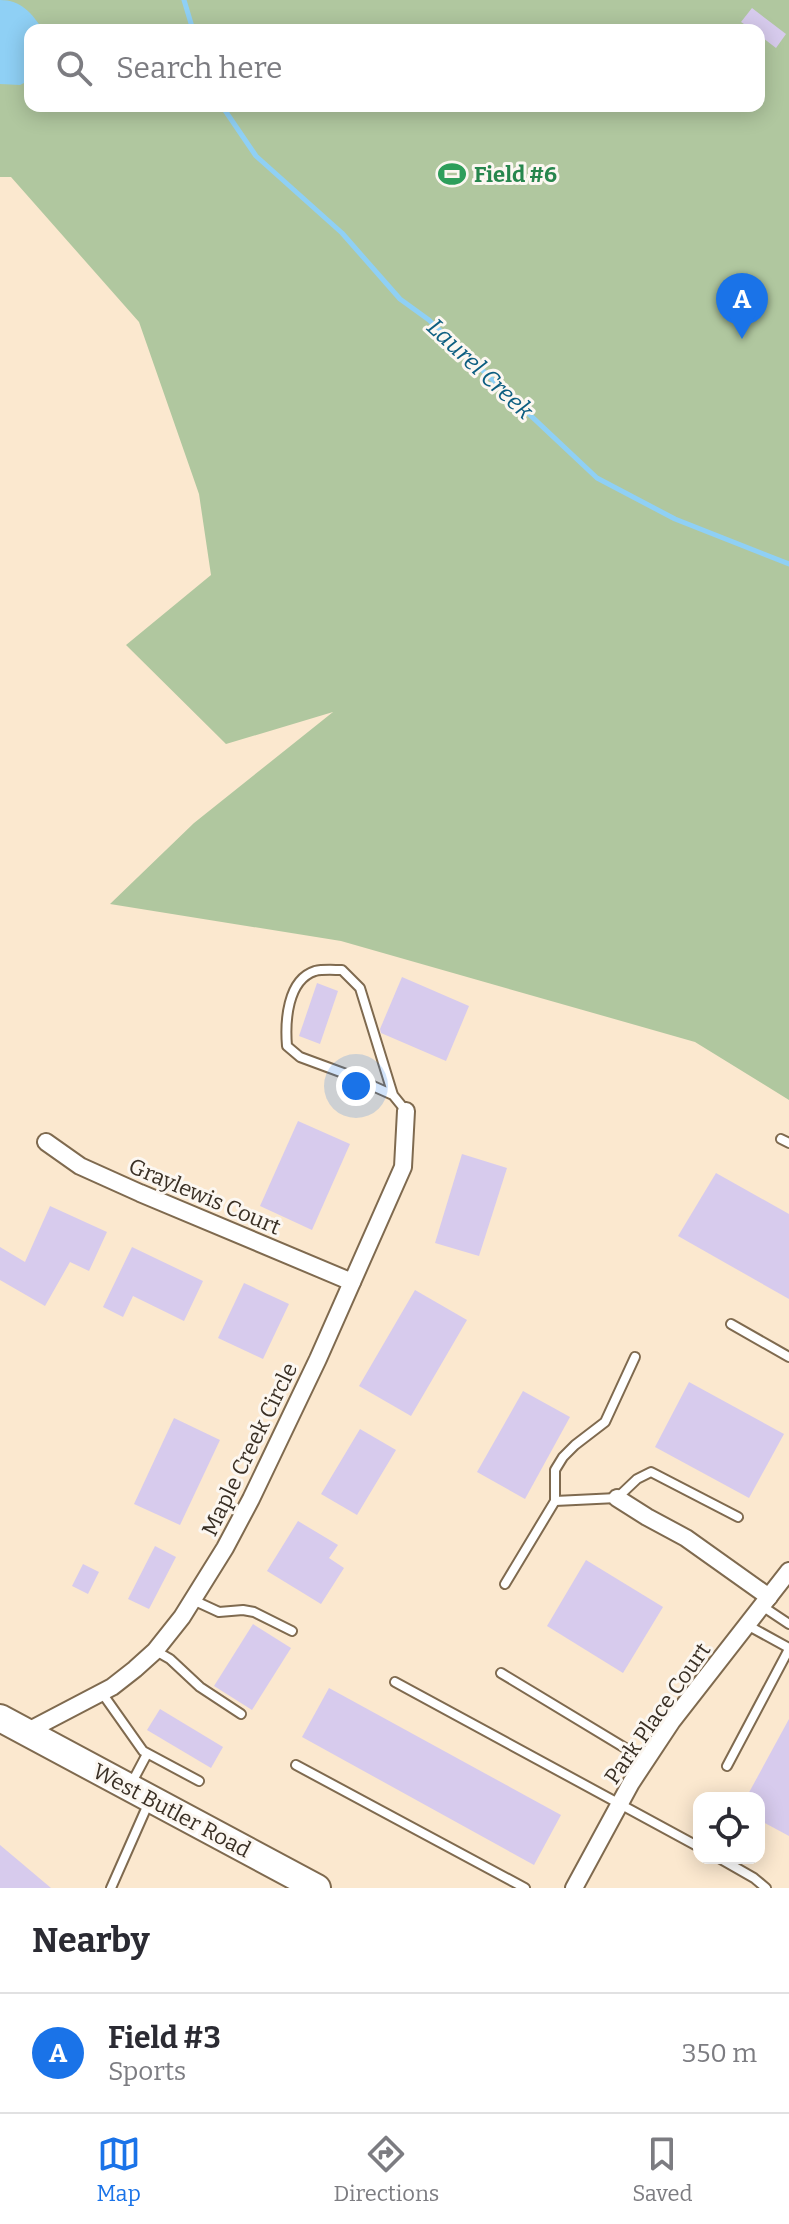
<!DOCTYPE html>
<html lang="en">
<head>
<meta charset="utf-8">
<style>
	:root { --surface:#fff; --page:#f7f7f7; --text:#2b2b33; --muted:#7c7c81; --line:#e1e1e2; --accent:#1a73e8 }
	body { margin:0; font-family:Bitter,serif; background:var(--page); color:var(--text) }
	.controls { position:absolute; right:24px; bottom:24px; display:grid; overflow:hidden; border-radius:16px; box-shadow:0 4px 20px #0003 }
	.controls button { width:72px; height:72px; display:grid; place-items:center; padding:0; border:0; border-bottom:2px solid var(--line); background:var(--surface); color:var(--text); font:40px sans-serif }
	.you { position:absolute; left:356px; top:1086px; width:28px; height:28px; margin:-20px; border:6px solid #fff; border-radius:50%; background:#1a73e8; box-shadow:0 0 0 12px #1a73e833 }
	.badge { display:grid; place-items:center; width:52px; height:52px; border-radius:50%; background:var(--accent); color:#fff; font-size:26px; font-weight:700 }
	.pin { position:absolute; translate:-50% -66px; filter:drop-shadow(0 2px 4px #0008) }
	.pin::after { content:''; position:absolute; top:42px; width:28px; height:24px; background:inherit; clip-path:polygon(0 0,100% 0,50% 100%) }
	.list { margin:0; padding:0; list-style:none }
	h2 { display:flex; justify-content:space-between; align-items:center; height:104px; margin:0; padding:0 32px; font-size:34px }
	h2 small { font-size:26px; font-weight:400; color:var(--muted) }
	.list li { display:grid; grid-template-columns:52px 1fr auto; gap:24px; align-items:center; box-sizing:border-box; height:120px; padding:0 32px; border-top:2px solid var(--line) }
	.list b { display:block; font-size:30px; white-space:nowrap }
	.list p { margin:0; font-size:26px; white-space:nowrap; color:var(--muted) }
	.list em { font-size:26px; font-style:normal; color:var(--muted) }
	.icon { flex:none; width:44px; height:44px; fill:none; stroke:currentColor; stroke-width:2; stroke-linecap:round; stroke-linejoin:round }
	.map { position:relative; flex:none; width:789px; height:1888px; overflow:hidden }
	.search { position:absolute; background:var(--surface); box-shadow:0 4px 20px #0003; left:24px; right:24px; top:24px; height:88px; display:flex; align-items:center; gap:20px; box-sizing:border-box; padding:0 28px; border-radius:16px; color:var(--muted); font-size:30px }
	.sheet { height:224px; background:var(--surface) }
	nav { display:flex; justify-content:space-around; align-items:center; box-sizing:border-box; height:112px; border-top:2px solid var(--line); background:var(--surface); font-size:22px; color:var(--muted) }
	nav a { display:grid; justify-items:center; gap:4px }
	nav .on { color:var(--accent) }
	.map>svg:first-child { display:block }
	.green { fill:#b0c79f; fill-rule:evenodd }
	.water { fill:#8fd0f5 }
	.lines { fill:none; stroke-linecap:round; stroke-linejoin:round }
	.stream { stroke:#8fd0f5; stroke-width:5 }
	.building { fill:#d7cbed }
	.service-casing { stroke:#7f6a4f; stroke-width:12 }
	.minor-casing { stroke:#7f6a4f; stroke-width:20 }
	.primary-casing { stroke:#7f6a4f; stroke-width:30 }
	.service { stroke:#fff; stroke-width:8 }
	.minor { stroke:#fff; stroke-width:16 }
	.primary { stroke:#fff; stroke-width:26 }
	.labels { text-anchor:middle; stroke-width:6; stroke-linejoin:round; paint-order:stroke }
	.leisure-label { font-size:22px; font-weight:bold; fill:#27864d; stroke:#fcf7f1; text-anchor:start }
	.street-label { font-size:22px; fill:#392f24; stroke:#fcf7f1 }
	.water-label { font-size:24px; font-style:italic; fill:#0c5e81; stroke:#fcf7f1 }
</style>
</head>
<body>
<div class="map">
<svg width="789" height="1888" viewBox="0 0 789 1888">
	<rect width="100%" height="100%" fill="#fbe8cf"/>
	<path class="green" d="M0 0H789V1100L695 1042 341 941 110 904 194 823 333 712 226 744 126 645 211 575 199 494 139 322 11 177H0ZM30 30H759V106H30Z"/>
	<path class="water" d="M0 0C21 0 32 13 43 30H30V80L20 85 0 84Z"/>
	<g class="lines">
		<g class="stream">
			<polyline points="184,0 193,30"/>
			<polyline points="222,106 256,156 342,233 400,299 429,320 597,478 675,519 789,564"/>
		</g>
	</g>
	<g class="building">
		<polygon points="752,8 786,34 776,48 759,35 759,30 753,30 741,22"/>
		<polygon points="402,977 469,1006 446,1061 381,1033 380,1029"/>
		<polygon points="317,983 338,991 320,1044 299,1036"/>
		<polygon points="298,1121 350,1144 312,1230 260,1206"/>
		<polygon points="462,1154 507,1168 479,1256 435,1243"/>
		<polygon points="716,1173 789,1214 789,1299 678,1236"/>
		<polygon points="50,1206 107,1232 89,1271 70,1262 45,1306 0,1280 0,1247 25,1262"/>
		<polygon points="132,1247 203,1281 184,1321 133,1296 123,1317 103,1307"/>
		<polygon points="244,1283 289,1304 263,1359 218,1338"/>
		<polygon points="415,1290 467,1320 411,1416 359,1386"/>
		<polygon points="689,1382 784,1434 749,1498 655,1447"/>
		<polygon points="523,1391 570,1417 525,1499 477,1472"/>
		<polygon points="174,1418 220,1440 180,1525 134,1504"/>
		<polygon points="360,1429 396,1450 357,1515 321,1494"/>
		<polygon points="298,1521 338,1545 329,1558 344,1568 321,1604 267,1571"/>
		<polygon points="155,1546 176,1557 149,1609 128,1599"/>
		<polygon points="586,1560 663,1607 623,1673 547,1626"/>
		<polygon points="83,1564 99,1572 88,1594 72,1586"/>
		<polygon points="253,1624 291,1648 252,1710 214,1686"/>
		<polygon points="329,1688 561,1815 534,1865 302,1737"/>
		<polygon points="160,1709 223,1747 211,1768 147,1730"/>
		<polygon points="789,1719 789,1836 759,1820 759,1798 746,1798"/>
		<polygon points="0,1845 51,1888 0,1888"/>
	</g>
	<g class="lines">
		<g class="service-casing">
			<g id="service">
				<path d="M393 1095 346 1074 300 1057 287 1046C285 1022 287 980 315 971 323 969 334 970 342 970L360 988 393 1095 406 1111"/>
				<polyline points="781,1139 789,1143"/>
				<polyline points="731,1324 789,1357"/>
				<polyline points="635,1357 605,1422 575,1445 563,1457 555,1470 555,1501 617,1498 637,1479 651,1472 738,1517"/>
				<polyline points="505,1584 555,1501"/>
				<polyline points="193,1600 219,1612 243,1610 254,1612 292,1631"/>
				<polyline points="762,1606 789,1624"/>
				<polyline points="747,1625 789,1648"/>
				<polyline points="156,1651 170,1659 200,1687 241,1714"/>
				<polyline points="501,1673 645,1760"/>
				<polyline points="395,1682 699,1847"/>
				<polyline points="102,1693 143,1751 199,1781"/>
				<polyline points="296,1765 525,1888"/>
				<polyline points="727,1766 789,1649"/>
				<polyline points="130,1786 147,1754"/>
				<polyline points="719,1858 754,1878 766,1888"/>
				<polyline points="111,1888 149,1802"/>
			</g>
		</g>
		<g class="minor-casing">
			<g id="minor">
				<polyline points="46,1142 80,1166 140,1193 352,1282"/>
				<polyline points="617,1498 647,1517 686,1538 769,1597"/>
				<polyline points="26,1732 112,1687 135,1669 155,1651 182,1617 225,1548 251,1499 318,1359 403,1167 406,1111"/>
				<polyline points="574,1888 631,1783 672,1721 789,1571"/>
			</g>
		</g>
		<g class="primary-casing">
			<polyline id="primary" points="0,1718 317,1888"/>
		</g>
		<use href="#service" class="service"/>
		<use href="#minor" class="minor"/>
		<use href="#primary" class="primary"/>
	</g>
	<defs>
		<g id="stadium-bare" transform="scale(2.16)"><path d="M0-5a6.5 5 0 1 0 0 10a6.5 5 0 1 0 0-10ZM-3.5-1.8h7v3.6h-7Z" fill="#2e9e5b" stroke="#fcf7f1" stroke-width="2.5" paint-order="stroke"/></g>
	</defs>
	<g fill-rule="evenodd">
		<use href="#stadium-bare" x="452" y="174"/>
	</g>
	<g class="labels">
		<g class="leisure-label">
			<text x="474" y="182">Field #6</text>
		</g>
		<g class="street-label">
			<text transform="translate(205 1196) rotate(23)" y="8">Graylewis Court</text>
			<text transform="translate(249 1449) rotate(-64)" y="8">Maple Creek Circle</text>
			<text transform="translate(657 1713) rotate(-55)" y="8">Park Place Court</text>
			<text transform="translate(172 1810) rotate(28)" y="8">West Butler Road</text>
		</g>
		<g class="water-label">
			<text transform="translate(480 369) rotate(43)" y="8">Laurel Creek</text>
		</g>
	</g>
</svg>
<div class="controls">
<button><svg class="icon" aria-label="locate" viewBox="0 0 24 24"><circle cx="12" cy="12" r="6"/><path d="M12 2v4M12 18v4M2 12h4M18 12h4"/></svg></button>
</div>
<div class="you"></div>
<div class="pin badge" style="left:742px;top:339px">A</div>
<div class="search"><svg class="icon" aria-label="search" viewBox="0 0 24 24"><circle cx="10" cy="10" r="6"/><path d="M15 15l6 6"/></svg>Search here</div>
</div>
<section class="sheet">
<h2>Nearby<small></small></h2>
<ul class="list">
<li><span class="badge">A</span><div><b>Field #3</b><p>Sports</p></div><em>350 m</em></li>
</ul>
</section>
<nav>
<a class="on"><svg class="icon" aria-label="map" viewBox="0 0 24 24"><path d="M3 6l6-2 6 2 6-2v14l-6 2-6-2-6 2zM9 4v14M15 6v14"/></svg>Map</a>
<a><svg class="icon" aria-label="directions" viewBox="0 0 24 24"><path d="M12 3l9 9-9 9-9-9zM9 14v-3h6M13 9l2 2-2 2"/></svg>Directions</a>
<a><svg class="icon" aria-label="saved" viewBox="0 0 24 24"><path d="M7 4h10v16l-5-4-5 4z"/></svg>Saved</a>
</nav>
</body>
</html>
